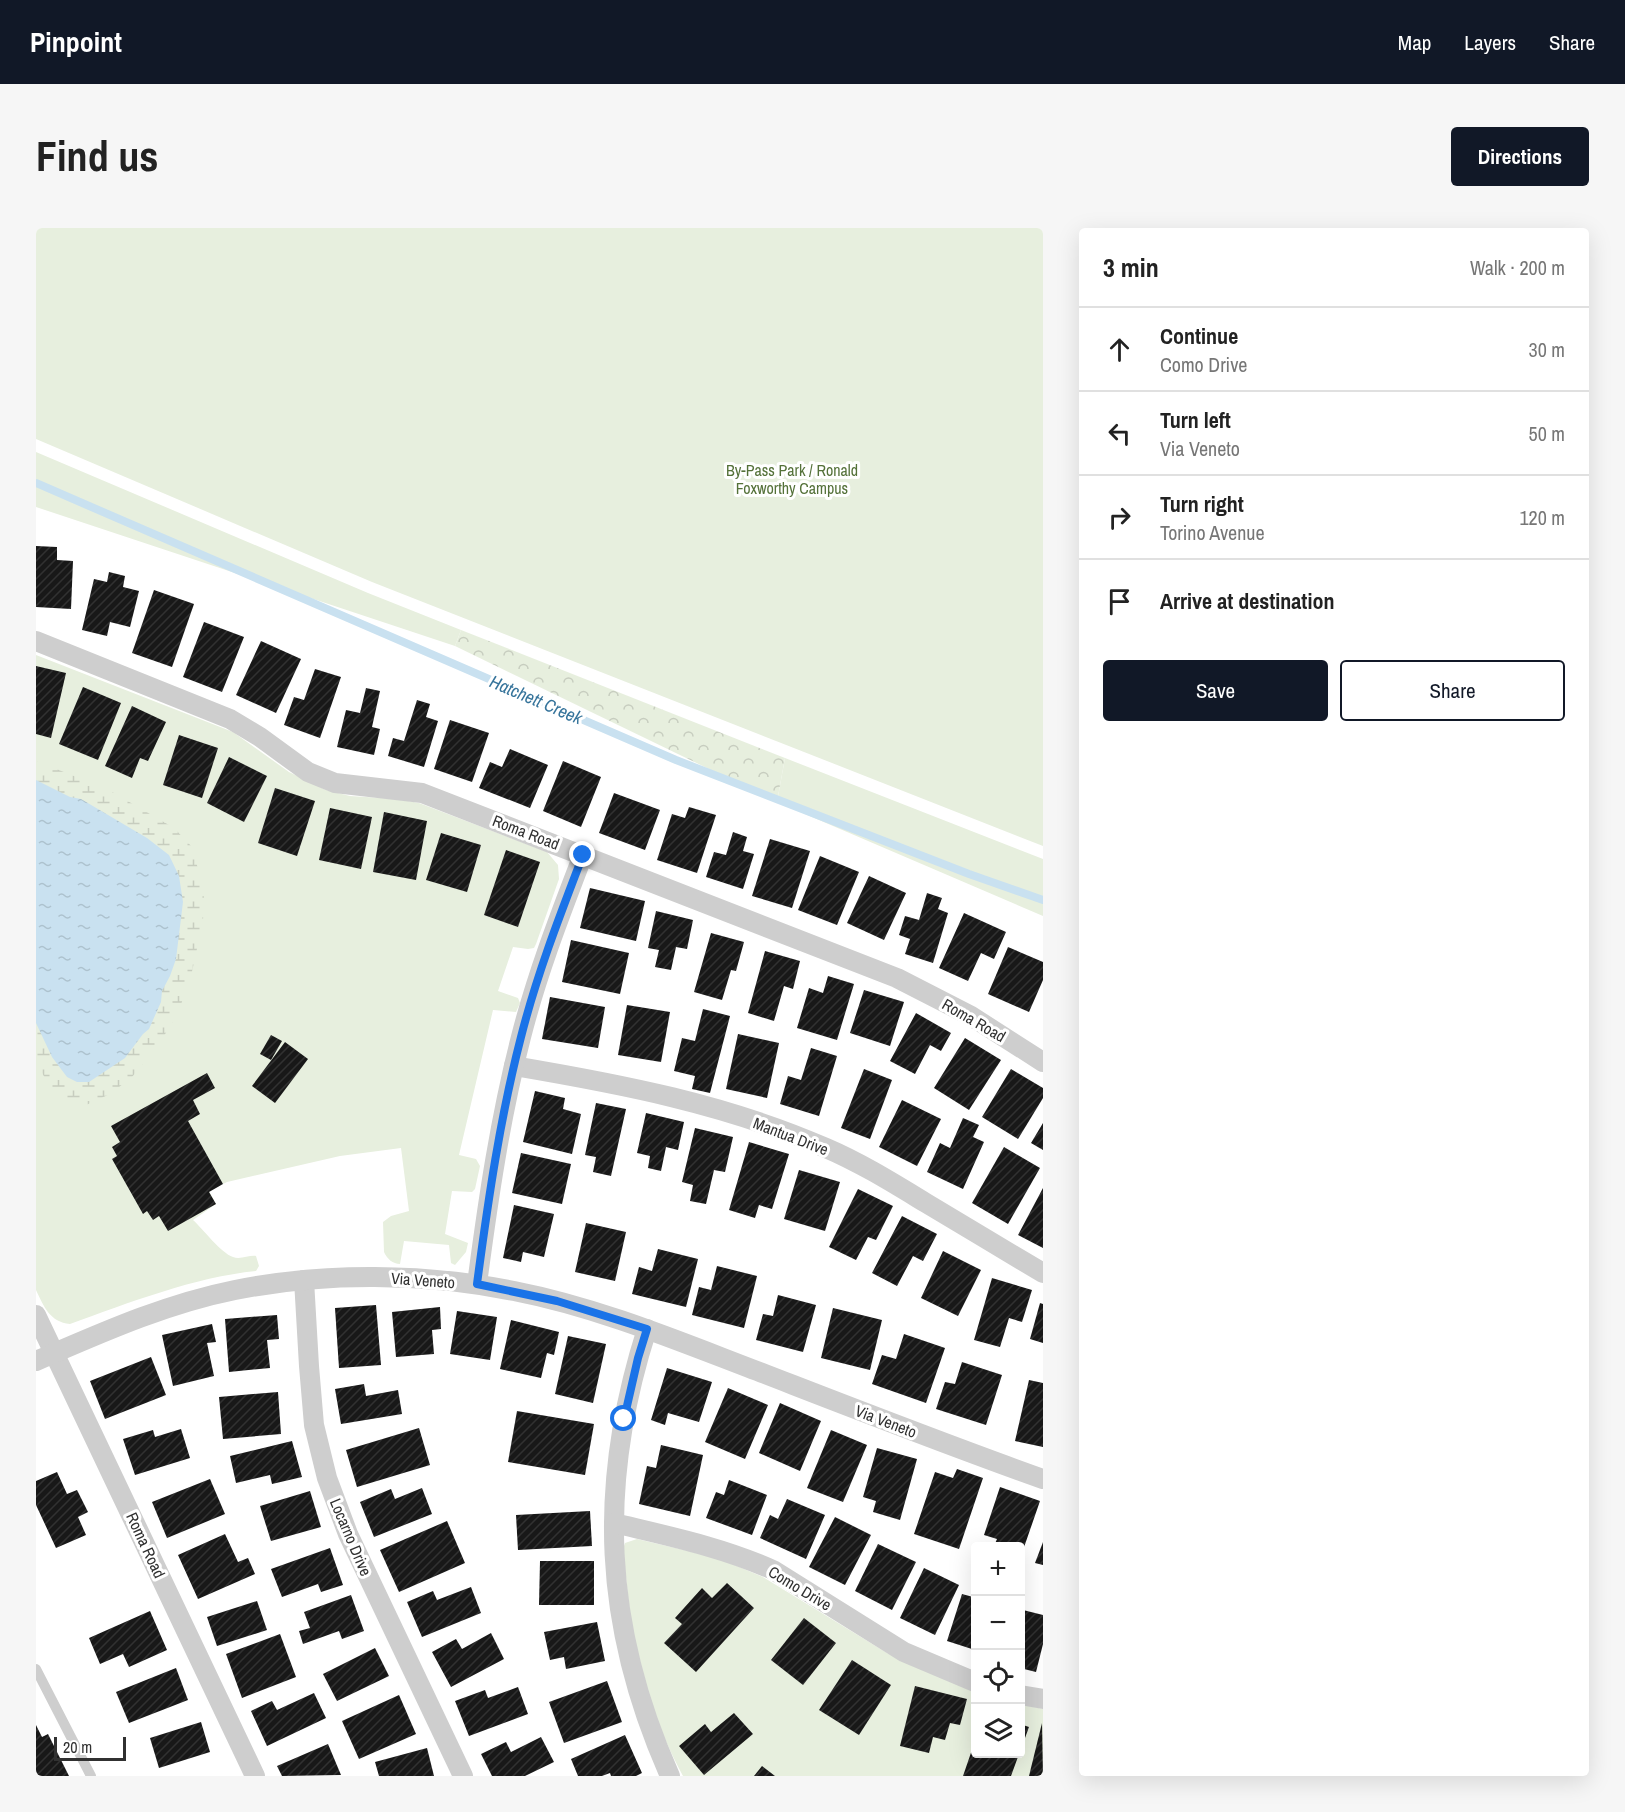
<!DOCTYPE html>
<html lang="en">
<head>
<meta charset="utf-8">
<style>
	:root { --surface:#fff; --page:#f6f6f6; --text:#222; --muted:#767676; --line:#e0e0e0; --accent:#111827 }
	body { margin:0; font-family:"Archivo Narrow",sans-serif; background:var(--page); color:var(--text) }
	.controls { position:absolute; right:18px; bottom:18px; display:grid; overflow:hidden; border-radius:6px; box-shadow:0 6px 24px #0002 }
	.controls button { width:54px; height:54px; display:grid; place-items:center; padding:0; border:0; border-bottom:2px solid var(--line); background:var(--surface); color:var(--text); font:30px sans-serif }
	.scale { position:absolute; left:18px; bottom:15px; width:72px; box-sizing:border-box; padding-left:6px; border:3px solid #313131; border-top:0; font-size:16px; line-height:21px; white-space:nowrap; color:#313131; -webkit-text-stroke:4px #fff; paint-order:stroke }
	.stop { position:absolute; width:18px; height:18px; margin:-14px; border:4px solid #1a73e8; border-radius:50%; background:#fff }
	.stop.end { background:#1a73e8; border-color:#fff; box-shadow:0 2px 6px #0008 }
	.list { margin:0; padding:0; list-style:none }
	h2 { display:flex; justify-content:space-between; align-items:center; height:78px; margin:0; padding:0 24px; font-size:26px }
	h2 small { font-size:20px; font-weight:400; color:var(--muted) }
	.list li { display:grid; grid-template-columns:39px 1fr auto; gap:18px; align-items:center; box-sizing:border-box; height:84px; padding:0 24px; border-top:2px solid var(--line) }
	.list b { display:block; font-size:22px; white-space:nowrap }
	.list p { margin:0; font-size:20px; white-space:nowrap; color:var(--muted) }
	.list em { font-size:20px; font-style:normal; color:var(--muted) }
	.actions { display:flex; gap:12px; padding:18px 24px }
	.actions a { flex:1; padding:14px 0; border:2px solid var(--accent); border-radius:6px; text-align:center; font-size:21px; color:var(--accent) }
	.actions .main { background:var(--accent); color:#fff }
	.icon { flex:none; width:33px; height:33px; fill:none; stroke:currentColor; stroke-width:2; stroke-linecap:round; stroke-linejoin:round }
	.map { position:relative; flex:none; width:1007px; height:1548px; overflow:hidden; border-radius:6px }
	header { display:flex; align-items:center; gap:36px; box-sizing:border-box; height:84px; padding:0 30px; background:var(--accent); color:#fff }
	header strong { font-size:28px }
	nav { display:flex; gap:33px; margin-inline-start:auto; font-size:21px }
	.intro { display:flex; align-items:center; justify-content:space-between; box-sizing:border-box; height:144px; padding:0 36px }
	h1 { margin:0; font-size:42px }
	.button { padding:15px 27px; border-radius:6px; background:var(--accent); color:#fff; font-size:21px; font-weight:700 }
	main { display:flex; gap:36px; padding:0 36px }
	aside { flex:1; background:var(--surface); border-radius:6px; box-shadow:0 6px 24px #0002 }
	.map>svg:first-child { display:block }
	.green { fill:#e7efde }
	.forest { fill:url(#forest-crowns) }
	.wetland { fill:url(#wetland-marsh) }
	.water { fill:url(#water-ripples) }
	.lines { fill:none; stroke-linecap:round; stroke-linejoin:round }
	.stream { stroke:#c9e1f0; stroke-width:8 }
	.building { fill:url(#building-hatch) }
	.service { stroke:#cecece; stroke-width:10 }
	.minor { stroke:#cecece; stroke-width:20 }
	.route { stroke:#1a73e8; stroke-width:8 }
	.labels { text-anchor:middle; stroke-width:6; stroke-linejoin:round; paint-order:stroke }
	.park-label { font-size:16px; fill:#547139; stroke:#fff }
	.street-label { font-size:16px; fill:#313131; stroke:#fff }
	.water-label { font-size:18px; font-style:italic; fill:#36749b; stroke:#fff }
</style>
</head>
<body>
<header>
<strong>Pinpoint</strong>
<nav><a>Map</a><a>Layers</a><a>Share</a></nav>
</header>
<div class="intro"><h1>Find us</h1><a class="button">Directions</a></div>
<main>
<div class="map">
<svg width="1007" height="1548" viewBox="0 0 1007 1548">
	<defs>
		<pattern id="forest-crowns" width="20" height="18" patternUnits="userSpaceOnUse" patternTransform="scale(1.5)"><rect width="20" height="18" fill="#e7efde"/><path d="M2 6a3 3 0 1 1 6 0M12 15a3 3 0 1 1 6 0" fill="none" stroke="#c7cdbf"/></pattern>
		<pattern id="wetland-marsh" width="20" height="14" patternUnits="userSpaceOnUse" patternTransform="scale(1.5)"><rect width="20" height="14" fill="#e7efde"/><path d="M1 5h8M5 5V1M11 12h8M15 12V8" fill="none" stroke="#c7cdbf"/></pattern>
		<pattern id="water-ripples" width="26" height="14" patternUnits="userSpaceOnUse" patternTransform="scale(1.5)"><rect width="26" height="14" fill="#c9e1f0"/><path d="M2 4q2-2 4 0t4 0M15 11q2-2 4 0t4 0" fill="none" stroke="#adc2ce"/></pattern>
		<pattern id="building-hatch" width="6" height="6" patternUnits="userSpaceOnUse" patternTransform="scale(1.5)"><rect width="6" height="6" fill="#181818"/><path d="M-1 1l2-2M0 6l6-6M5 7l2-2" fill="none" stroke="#313131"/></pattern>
	</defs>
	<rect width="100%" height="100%" fill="#fff"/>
	<g class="green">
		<polygon points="0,0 1007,0 1007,618 336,354 0,211"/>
		<polygon points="0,224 332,365 425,402 419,418 0,279"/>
		<path d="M0 427 197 504 253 544 290 562 314 568 361 571 383 575 511 624 522 637 523 651 500 716 498 720 492 721 477 719 462 763 482 770 484 775 480 784 457 782 423 927 440 931 444 938 439 961 436 964 416 963 409 1006 432 1015 430 1024 419 1037 415 1035 413 1017 368 1013 364 1036C357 1036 351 1031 348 1024L347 994 355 988 373 983 365 920 304 928 191 954 173 963 180 976 157 992C167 1001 185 1025 197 1029 204 1032 213 1027 220 1028L223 1038 220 1043C159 1049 92 1075 34 1096 14 1094 8 1079 0 1062Z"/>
		<polygon points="749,530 1007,631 1007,688 741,574"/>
		<path d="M601 1311 682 1330 727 1349 851 1425 877 1438 939 1463V1526H984L985 1476 1007 1481V1548H647C623 1503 603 1450 596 1399 592 1373 590 1347 587 1321L589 1315Z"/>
	</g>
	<polygon class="forest" points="425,402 749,530 741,574 419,418"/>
	<polygon class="wetland" points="0,533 71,561 138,600 156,619 168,663 167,693 155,748 142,785 123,816 96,849 74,866 48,878 32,876 19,868 0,834"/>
	<polygon class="water" points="0,552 34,569 45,571 111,610 133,627 143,648 147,674 140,731 134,748 126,763 125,774 113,801 107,806 89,830 53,854 41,854 31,849 16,829 0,795"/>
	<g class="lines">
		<polyline class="stream" points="0,255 640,532 933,646 1007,672"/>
	</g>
	<g class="building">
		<polygon points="0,318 21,319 21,332 37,333 35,381 0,379"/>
		<polygon points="73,344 89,348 87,359 103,363 94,399 74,394 71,408 46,402 58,351 71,354"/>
		<polygon points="118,362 158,376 136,439 96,425"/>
		<polygon points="168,394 208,409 186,464 147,449"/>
		<polygon points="225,413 265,431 240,485 200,467"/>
		<polygon points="0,438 30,445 15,510 0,506"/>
		<polygon points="279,441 305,449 284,510 248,497 258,469 268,472"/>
		<polygon points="47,459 85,475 62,532 23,516"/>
		<polygon points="330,460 344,463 336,499 344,501 338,527 301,519 310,482 324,485"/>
		<polygon points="381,472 394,476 390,489 402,493 388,539 352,528 357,510 368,513"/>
		<polygon points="96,478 130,494 112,533 104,530 96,550 69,538"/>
		<polygon points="414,492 453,505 436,554 398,541"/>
		<polygon points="143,507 182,520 166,570 127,557"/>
		<polygon points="474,521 512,537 494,580 443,560 454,534 466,539"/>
		<polygon points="193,529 231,548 208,594 171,575"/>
		<polygon points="527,533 565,549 545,599 507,583"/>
		<polygon points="239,560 279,573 261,628 222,615"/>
		<polygon points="578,565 624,582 609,622 563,605"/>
		<polygon points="653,579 680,587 661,645 621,632 636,586 649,590"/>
		<polygon points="294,580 336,589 325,641 283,632"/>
		<polygon points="348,584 391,593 380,652 337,644"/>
		<polygon points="697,604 711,609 707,623 718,626 707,661 670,649 678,624 690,627"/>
		<polygon points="405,605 445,617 431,664 390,652"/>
		<polygon points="734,611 774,623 756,680 716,668"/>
		<polygon points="470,622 504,634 482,699 448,687"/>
		<polygon points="784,628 823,644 801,697 762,682"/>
		<polygon points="833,648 870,665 848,712 811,695"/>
		<polygon points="554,660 609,673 600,713 544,700"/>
		<polygon points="891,665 906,670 902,681 912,685 897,735 869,726 874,711 863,707 869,688 883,692"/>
		<polygon points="620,683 657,692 651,721 640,719 635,742 619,739 623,722 612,720"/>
		<polygon points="928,685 970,704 958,731 945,725 932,753 903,740"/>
		<polygon points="675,705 708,714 700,743 695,742 686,772 658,764"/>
		<polygon points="535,712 593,725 584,766 526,754"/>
		<polygon points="972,719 1007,734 1007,752 993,784 952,766"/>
		<polygon points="729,723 764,733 757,761 748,758 738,793 712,785"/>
		<polygon points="792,748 818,756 801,812 761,800 773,760 787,765"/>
		<polygon points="828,762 868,774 854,818 814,805"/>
		<polygon points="514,769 569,779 562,820 506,811"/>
		<polygon points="591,777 634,784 625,834 582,827"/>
		<polygon points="667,781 694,788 674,865 656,861 659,848 638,843 646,810 659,813"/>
		<polygon points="880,785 915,805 905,823 894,817 879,846 854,833"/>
		<polygon points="702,806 743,815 731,870 690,861"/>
		<polygon points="235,807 246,813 235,832 224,826"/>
		<polygon points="929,810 965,832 933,882 898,860"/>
		<polygon points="249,814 272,831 239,875 216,858"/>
		<polygon points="775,820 801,828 783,888 744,876 752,848 765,852"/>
		<polygon points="828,841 856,852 834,911 805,900"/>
		<polygon points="975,841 1007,860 1007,870 982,911 946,889"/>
		<polygon points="171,845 179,860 157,872 164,886 152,893 187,956 173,964 180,976 132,1003 123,988 117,992 111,983 107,986 76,931 81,928 76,919 84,914 75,898"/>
		<polygon points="499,863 529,870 527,881 545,886 536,926 487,914"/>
		<polygon points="866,872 905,891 881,938 843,919"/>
		<polygon points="560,875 590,881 575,948 557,944 560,929 549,927"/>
		<polygon points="610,885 648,894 642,922 630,919 625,943 612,940 614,928 601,925"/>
		<polygon points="927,890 943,897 937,909 948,914 927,961 891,944 904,915 914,920"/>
		<polygon points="1007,895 1007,922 995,915"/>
		<polygon points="659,900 697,909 689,944 678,942 670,976 654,973 657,957 646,954"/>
		<polygon points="713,914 753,926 736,981 723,977 719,990 693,982"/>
		<polygon points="968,919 1004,940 972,996 936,975"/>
		<polygon points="485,925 535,936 526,976 476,965"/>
		<polygon points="763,942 804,954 789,1003 748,991"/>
		<polygon points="1007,960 1007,1020 982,1007"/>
		<polygon points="822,961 857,978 840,1012 832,1009 820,1032 793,1019"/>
		<polygon points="478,977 518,986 508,1029 487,1024 485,1034 467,1030"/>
		<polygon points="866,988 901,1006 887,1033 877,1028 861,1058 836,1045"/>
		<polygon points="550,995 590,1004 579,1053 539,1044"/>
		<polygon points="622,1021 662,1031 650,1079 596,1066 603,1039 616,1043"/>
		<polygon points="907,1023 945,1042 922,1088 885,1070"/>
		<polygon points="681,1038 721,1048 708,1100 656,1087 663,1059 675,1062"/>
		<polygon points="956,1050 996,1062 986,1094 973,1090 964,1119 938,1112"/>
		<polygon points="742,1067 780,1077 767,1124 720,1112 727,1086 737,1088"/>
		<polygon points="1004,1075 1007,1076 1007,1115 994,1111"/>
		<polygon points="340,1077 345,1137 303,1140 299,1080"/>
		<polygon points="404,1079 405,1101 396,1102 398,1126 360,1129 356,1084"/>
		<polygon points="797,1080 846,1092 834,1142 785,1130"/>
		<polygon points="421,1083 461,1089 454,1132 414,1126"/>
		<polygon points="241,1087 243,1111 231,1112 234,1140 193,1144 189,1091"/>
		<polygon points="475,1092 523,1104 518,1127 511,1125 505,1150 464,1141"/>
		<polygon points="176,1096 180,1114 171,1115 178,1148 137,1158 126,1107"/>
		<polygon points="868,1106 909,1120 890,1175 836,1156 846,1127 860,1131"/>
		<polygon points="532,1108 570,1116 557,1175 519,1166"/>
		<polygon points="115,1129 130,1167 69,1191 54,1153"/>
		<polygon points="926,1134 966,1147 950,1197 900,1181 909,1154 919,1156"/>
		<polygon points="631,1140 676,1154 663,1194 632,1185 629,1197 615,1192"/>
		<polygon points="993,1152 1007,1155 1007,1219 979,1213"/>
		<polygon points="328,1156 330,1168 362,1162 366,1186 305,1196 299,1161"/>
		<polygon points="692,1160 732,1177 709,1231 669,1214"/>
		<polygon points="242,1164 245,1206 187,1211 183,1169"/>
		<polygon points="744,1175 785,1193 764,1243 723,1225"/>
		<polygon points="481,1183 558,1196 549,1247 472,1234"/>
		<polygon points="383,1200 394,1237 321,1259 310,1222"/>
		<polygon points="145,1201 154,1230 99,1247 87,1211 117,1202 119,1209"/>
		<polygon points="795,1202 831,1217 807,1274 771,1260"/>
		<polygon points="256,1213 266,1249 236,1256 234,1247 200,1255 194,1228"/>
		<polygon points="625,1217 667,1227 654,1288 603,1276 611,1238 620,1240"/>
		<polygon points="841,1220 881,1231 864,1292 837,1284 840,1273 827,1269"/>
		<polygon points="921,1241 947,1250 923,1321 878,1306 899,1244 917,1250"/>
		<polygon points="21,1244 31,1266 41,1262 52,1284 42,1289 50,1307 20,1320 0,1277 0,1253"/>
		<polygon points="174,1251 189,1286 131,1310 116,1274"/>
		<polygon points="693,1252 731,1267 716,1307 670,1290 680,1264 688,1267"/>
		<polygon points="964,1259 1004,1273 985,1328 984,1318 958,1318 961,1311 948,1307"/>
		<polygon points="386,1260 396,1286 338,1309 324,1274 355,1261 359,1271"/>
		<polygon points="274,1263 285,1299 235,1313 224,1278"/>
		<polygon points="751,1271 789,1287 770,1331 724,1310 734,1287 742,1291"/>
		<polygon points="554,1283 556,1318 482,1322 480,1287"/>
		<polygon points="799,1289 835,1307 809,1357 773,1339"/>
		<polygon points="411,1293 429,1335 363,1364 344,1322"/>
		<polygon points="189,1306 202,1334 212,1330 219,1346 162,1371 142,1327"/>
		<polygon points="1007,1314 1007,1337 999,1335"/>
		<polygon points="842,1316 880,1334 856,1382 819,1363"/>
		<polygon points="294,1320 307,1357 285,1364 282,1356 246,1369 235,1341"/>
		<polygon points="504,1333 558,1333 558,1377 503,1377"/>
		<polygon points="888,1340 923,1357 899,1407 864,1390"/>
		<polygon points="691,1355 718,1380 660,1444 628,1415 646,1396 639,1390 666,1360 676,1370"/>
		<polygon points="435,1359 445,1385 386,1409 371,1374 397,1363 401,1372"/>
		<polygon points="939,1362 939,1422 911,1413 926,1366 937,1369"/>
		<polygon points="315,1367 328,1403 306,1411 303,1403 267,1416 263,1403 274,1400 268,1384"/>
		<polygon points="221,1373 231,1402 181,1418 171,1389"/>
		<polygon points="987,1382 1007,1387 1007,1416 1000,1444 984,1440 984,1394"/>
		<polygon points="114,1383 131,1422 93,1439 87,1426 64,1436 53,1410"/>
		<polygon points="768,1390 800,1415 767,1457 735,1432"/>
		<polygon points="561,1394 569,1433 530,1441 528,1429 514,1432 508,1404"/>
		<polygon points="455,1405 468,1431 415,1459 396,1424 420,1411 426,1421"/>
		<polygon points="244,1406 260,1449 206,1470 190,1426"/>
		<polygon points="339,1420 353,1448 301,1473 287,1446"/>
		<polygon points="816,1432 855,1457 823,1507 783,1482"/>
		<polygon points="140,1440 152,1472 93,1495 80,1464"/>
		<polygon points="571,1453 586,1494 528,1515 513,1474"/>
		<polygon points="879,1458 931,1471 924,1497 914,1495 909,1512 897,1509 893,1525 864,1518"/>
		<polygon points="482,1459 492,1486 433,1508 419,1473 449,1462 452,1470"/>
		<polygon points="278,1465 290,1490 231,1518 215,1483 236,1473 241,1482"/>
		<polygon points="363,1467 380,1506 323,1531 306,1493"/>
		<polygon points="698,1485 717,1506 668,1547 643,1518 669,1496 675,1504"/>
		<polygon points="165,1494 174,1524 123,1540 114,1510"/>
		<polygon points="1006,1495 1007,1548 993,1548"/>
		<polygon points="984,1496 993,1499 985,1521 984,1521"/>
		<polygon points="0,1497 6,1509 12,1506 33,1548 0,1548"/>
		<polygon points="589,1507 606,1545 600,1548 575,1548 574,1545 566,1548 542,1548 535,1531"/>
		<polygon points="505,1509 518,1534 489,1548 456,1548 445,1526 470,1514 475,1524"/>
		<polygon points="939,1513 939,1526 983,1526 975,1548 927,1548"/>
		<polygon points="292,1516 305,1547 246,1548 241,1538"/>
		<polygon points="391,1520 398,1548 343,1548 339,1534"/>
		<polygon points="726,1538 739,1548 718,1548"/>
	</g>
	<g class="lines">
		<polyline class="service" points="0,1441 55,1548"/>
		<g class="minor">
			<polyline points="0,413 194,491 224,509 272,544 299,555 386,565 861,750 935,788 1007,834"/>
			<path d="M478 838C584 856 690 876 790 920 825 935 857 955 890 975 929 998 968 1022 1007 1045"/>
			<polyline points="268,1052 273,1138 278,1197 291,1250 312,1306 427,1548"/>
			<path d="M441 1056C452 973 464 890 485 809 501 746 524 687 547 627"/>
			<polyline points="0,1087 219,1548"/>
			<path d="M611 1101C561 1257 567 1398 634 1548"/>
			<path d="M0 1133C65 1105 129 1076 199 1062 289 1044 388 1045 478 1063 565 1080 647 1115 729 1146 822 1182 914 1218 1007 1251"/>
			<path d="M578 1295C632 1308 686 1319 737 1342L868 1424 939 1454"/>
			<polyline points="984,1467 1007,1471"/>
		</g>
	</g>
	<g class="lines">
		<path class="route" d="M547 627C524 687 501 746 485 809 464 890 452 973 441 1056L521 1073 611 1101 602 1130 588 1191"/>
	</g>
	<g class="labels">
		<g class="park-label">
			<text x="756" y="248">By-Pass Park / Ronald<tspan x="756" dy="18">Foxworthy Campus</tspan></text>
		</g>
		<g class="street-label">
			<text transform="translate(490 604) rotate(21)" y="6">Roma Road</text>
			<text transform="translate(938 792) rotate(30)" y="6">Roma Road</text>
			<text transform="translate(755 908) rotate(21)" y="6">Mantua Drive</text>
			<text transform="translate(387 1052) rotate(4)" y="6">Via Veneto</text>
			<text transform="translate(850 1193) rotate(21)" y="6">Via Veneto</text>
			<text transform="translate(315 1309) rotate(67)" y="6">Locarno Drive</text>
			<text transform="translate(110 1317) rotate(65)" y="6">Roma Road</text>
			<text transform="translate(764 1360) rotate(31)" y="6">Como Drive</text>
		</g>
		<g class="water-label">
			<text transform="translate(500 472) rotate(23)" y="6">Hatchett Creek</text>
		</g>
	</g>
</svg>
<div class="controls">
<button>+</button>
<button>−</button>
<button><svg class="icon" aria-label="locate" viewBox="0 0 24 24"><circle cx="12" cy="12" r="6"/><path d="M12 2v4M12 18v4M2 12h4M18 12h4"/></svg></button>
<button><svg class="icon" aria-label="layers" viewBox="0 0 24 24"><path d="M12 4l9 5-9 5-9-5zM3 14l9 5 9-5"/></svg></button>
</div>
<div class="scale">20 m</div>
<div class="stop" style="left:588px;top:1191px"></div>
<div class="stop end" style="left:547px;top:627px"></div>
</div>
<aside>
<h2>3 min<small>Walk · 200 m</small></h2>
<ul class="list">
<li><svg class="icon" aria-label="ahead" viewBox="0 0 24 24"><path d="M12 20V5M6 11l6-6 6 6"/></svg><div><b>Continue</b><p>Como Drive</p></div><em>30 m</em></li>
<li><svg class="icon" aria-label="left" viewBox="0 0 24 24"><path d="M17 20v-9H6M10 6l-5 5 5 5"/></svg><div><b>Turn left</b><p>Via Veneto</p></div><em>50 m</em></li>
<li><svg class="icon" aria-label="right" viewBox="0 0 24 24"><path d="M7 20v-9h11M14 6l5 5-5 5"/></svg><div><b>Turn right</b><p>Torino Avenue</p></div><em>120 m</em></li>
<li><svg class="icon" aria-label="arrive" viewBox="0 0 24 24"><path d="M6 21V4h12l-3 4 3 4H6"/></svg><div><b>Arrive at destination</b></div></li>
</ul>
<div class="actions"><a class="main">Save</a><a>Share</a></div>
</aside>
</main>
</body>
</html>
